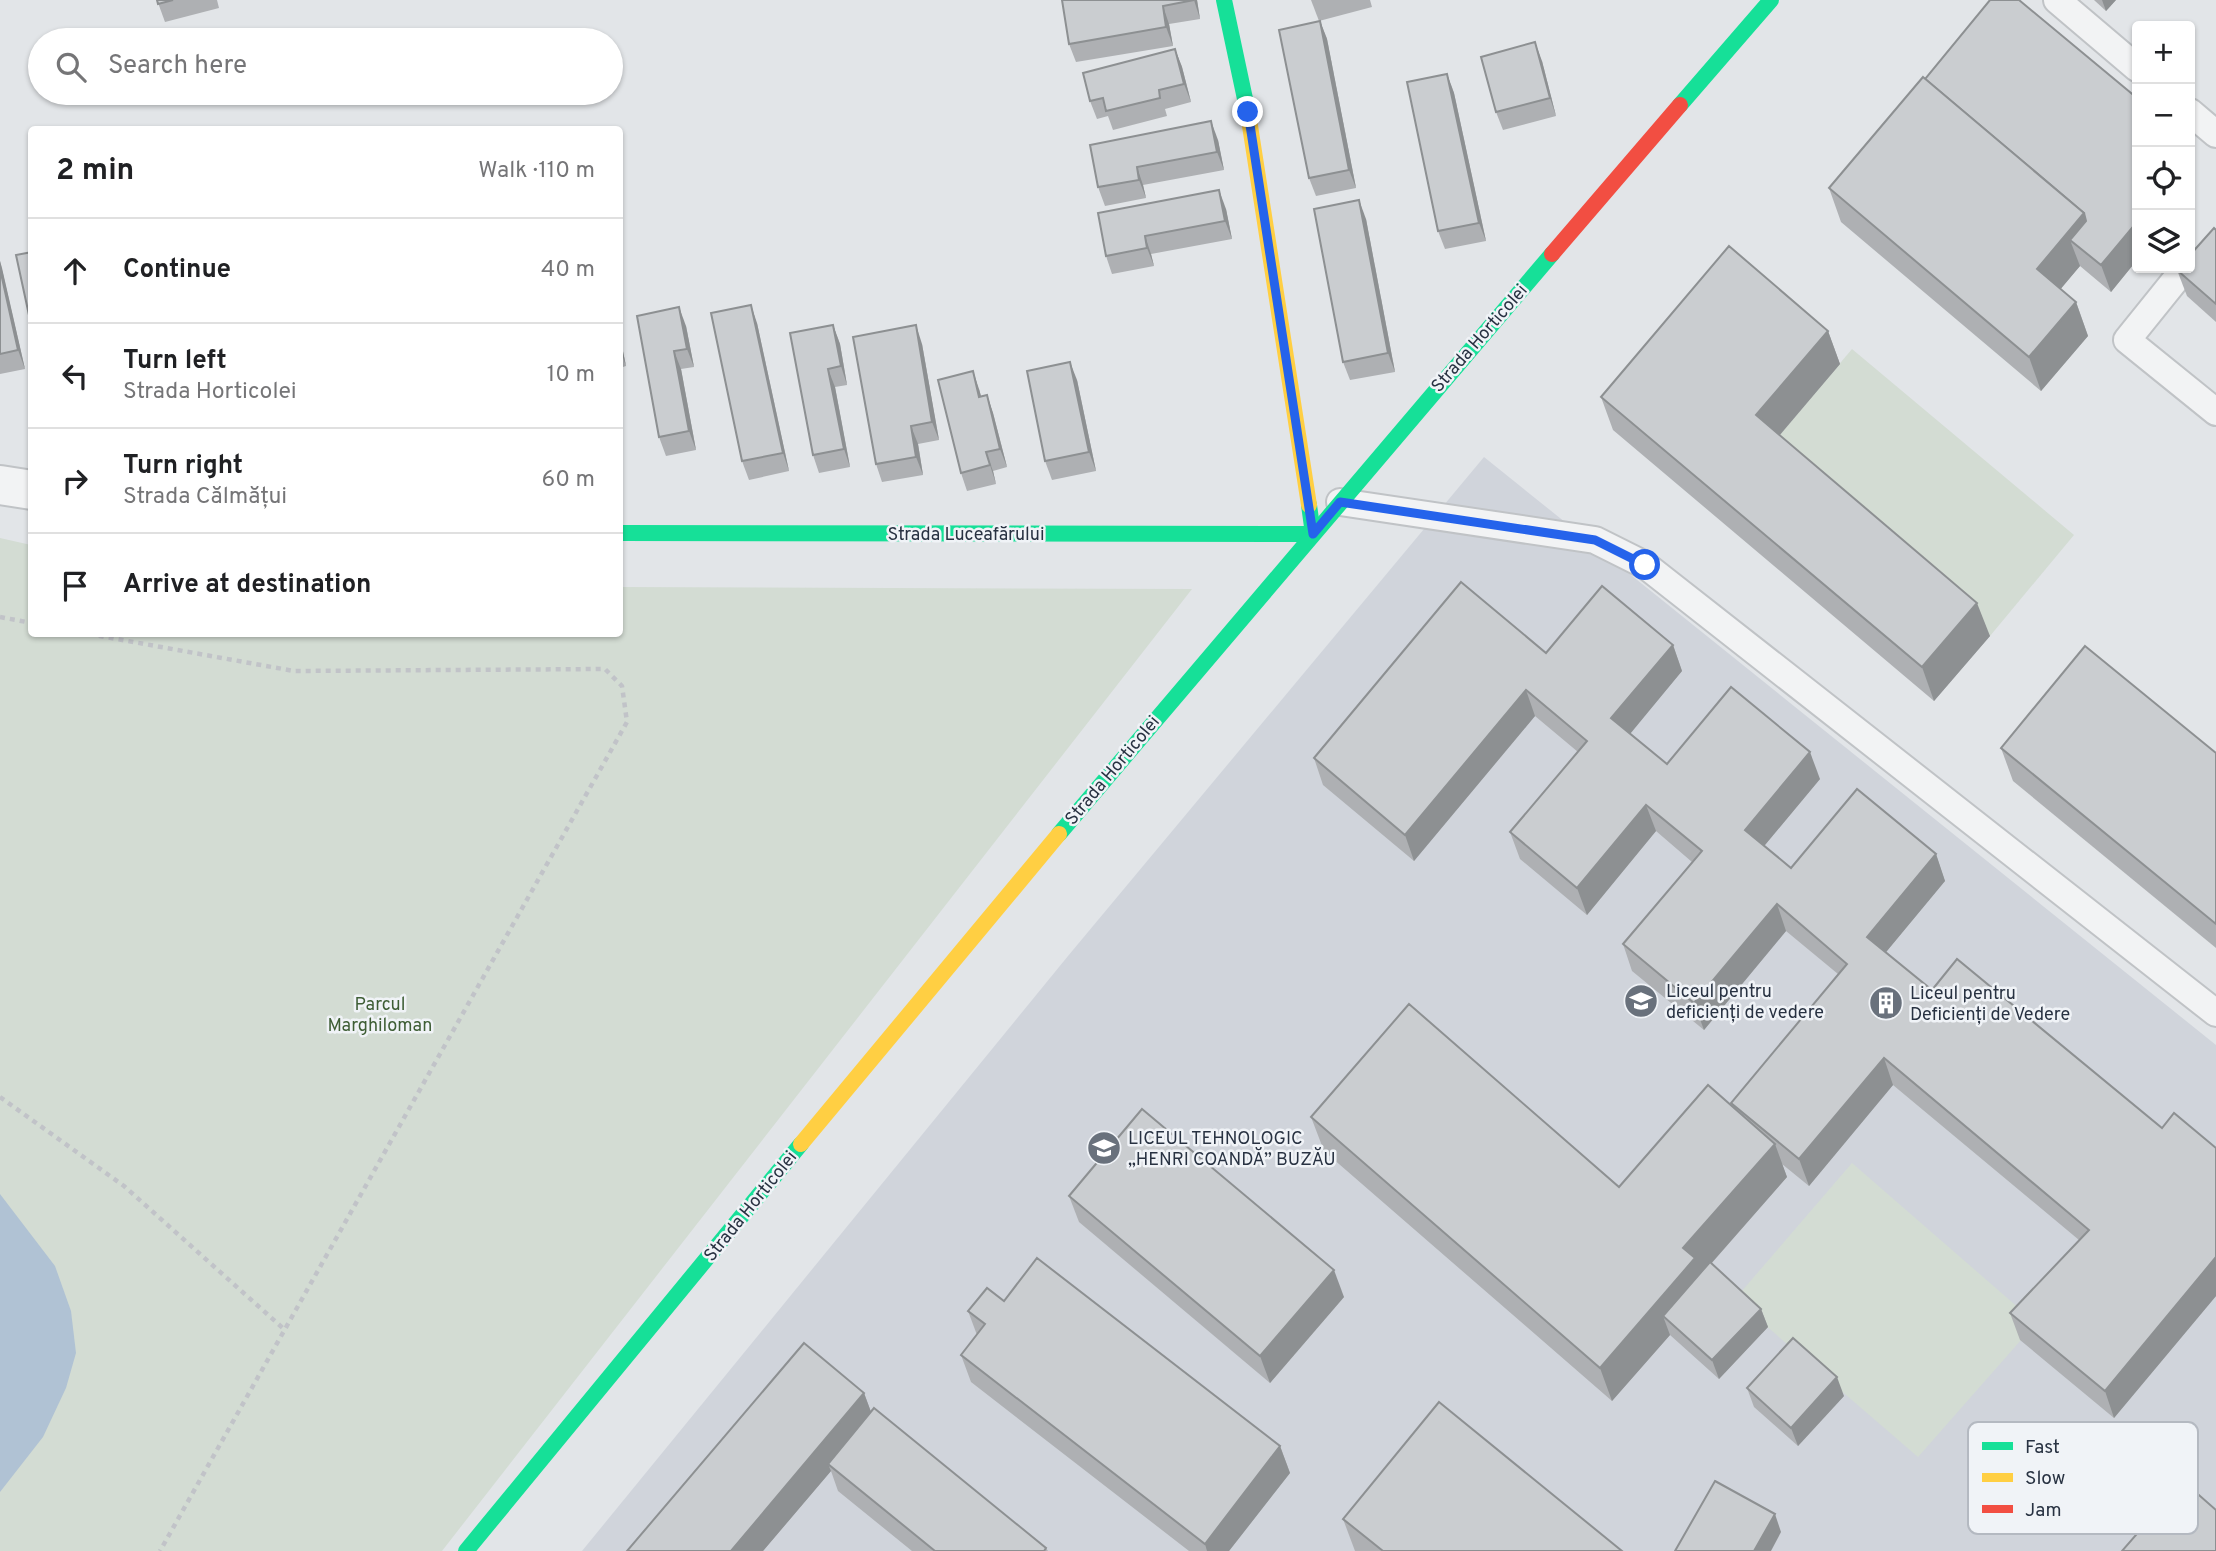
<!DOCTYPE html>
<html lang="en">
<head>
<meta charset="utf-8">
<style>
	:root { --surface:#fff; --page:#f2f2f2; --text:#202124; --muted:#757577; --line:#e0e0e0 }
	body { margin:0; font-family:Overpass,sans-serif; background:var(--page); color:var(--text) }
	.controls { position:absolute; right:21px; top:21px; display:grid; overflow:hidden; border-radius:7px; box-shadow:0 2px 5px #0004 }
	.controls button { width:63px; height:63px; display:grid; place-items:center; padding:0; border:0; border-bottom:2px solid var(--line); background:var(--surface); color:var(--text); font:35px sans-serif }
	.stop { position:absolute; width:21px; height:21px; margin:-16px; border:5px solid #2563eb; border-radius:50%; background:#fff }
	.stop.end { background:#2563eb; border-color:#fff; box-shadow:0 2px 7px #0008 }
	.list { margin:0; padding:0; list-style:none }
	h2 { display:flex; justify-content:space-between; align-items:center; height:91px; margin:0; padding:0 28px; font-size:30px }
	h2 small { font-size:23px; font-weight:400; color:var(--muted) }
	.list li { display:grid; grid-template-columns:46px 1fr auto; gap:21px; align-items:center; box-sizing:border-box; height:105px; padding:0 28px; border-top:2px solid var(--line) }
	.list b { display:block; font-size:26px; white-space:nowrap }
	.list p { margin:0; font-size:23px; white-space:nowrap; color:var(--muted) }
	.list em { font-size:23px; font-style:normal; color:var(--muted) }
	.icon { flex:none; width:38px; height:38px; fill:none; stroke:currentColor; stroke-width:2; stroke-linecap:round; stroke-linejoin:round }
	.map { position:relative; flex:none; width:2216px; height:1551px; overflow:hidden }
	.search { position:absolute; background:var(--surface); box-shadow:0 2px 5px #0004; left:28px; top:28px; width:595px; height:77px; display:flex; align-items:center; gap:18px; box-sizing:border-box; padding:0 24px; border-radius:38px; color:var(--muted); font-size:26px }
	.panel { position:absolute; background:var(--surface); box-shadow:0 2px 5px #0004; left:28px; top:126px; width:595px; height:511px; border-radius:7px }
	.map>svg:first-child { display:block }
	.built { fill:#d0d4db }
	.green { fill:#d3dcd3 }
	.water { fill:#b0c2d4 }
	.lines { fill:none; stroke-linecap:round; stroke-linejoin:round }
	.lane-casing { stroke:#c0c3c6; stroke-width:30 }
	.street-casing { stroke:#c0c3c6; stroke-width:42 }
	.path { stroke:#c1c3c8; stroke-width:4.5; stroke-dasharray:5 5; stroke-linecap:butt }
	.lane { stroke:#f2f3f4; stroke-width:26 }
	.street { stroke:#f2f3f4; stroke-width:38 }
	.fast { stroke:#16e098; stroke-width:16 }
	.slow { stroke:#ffcf43; stroke-width:16 }
	.jam { stroke:#f24e42; stroke-width:16 }
	.wall { fill:#aeb0b3 }
	.shaded-wall { fill:#8d9092 }
	.building { fill:#cacdd0; stroke:#8d9092; stroke-width:2 }
	.route { stroke:#2563eb; stroke-width:9 }
	.labels { text-anchor:middle; stroke-width:5; stroke-linejoin:round; paint-order:stroke }
	.street-label { font-size:18px; fill:#283242; stroke:#f0f3f7 }
	.poi-label { font-size:18px; fill:#283242; stroke:#f0f3f7; text-anchor:start }
	.park-label { font-size:18px; fill:#3e5e35; stroke:#f0f3f7 }
	.key { fill:#f0f3f7; stroke:#b4b9c1; stroke-width:2 }
	.key-label { font-size:19px; fill:#283242 }
</style>
</head>
<body>
<div class="map">
<svg width="2216" height="1551" viewBox="0 0 2216 1551">
	<rect width="100%" height="100%" fill="#e2e5e8"/>
	<polygon class="built" points="1484,457 2216,1045 2216,1551 582,1551 1068,956"/>
	<g class="green">
		<polygon points="1852,349 2074,535 1990,636 1768,449"/>
		<polygon points="0,538 31,545 32,634 620,634 620,587 1192,589 442,1551 0,1551"/>
		<polygon points="1852,1163 2036,1323 1918,1457 1735,1299"/>
	</g>
	<polygon class="water" points="0,1194 55,1266 71,1311 76,1353 66,1388 43,1437 0,1492"/>
	<g class="lines">
		<g class="lane-casing">
			<g id="lane">
				<polyline points="2057,0 2137,68"/>
				<polyline points="2190,112 2216,134"/>
				<polyline points="2185,268 2127,340 2216,412"/>
				<polyline points="1340,502 1595,540 1645,565 2216,1013"/>
			</g>
		</g>
		<g class="street-casing">
			<polyline id="street" points="0,485 32,490"/>
		</g>
		<g class="path">
			<polyline points="0,617 32,623"/>
			<polyline points="89,634 294,671 605,669 622,686 627,722 160,1551"/>
			<polyline points="0,1097 124,1186 285,1330"/>
		</g>
		<use href="#lane" class="lane"/>
		<use href="#street" class="street"/>
		<g class="fast">
			<polyline points="1224,0 1248,113"/>
			<polyline points="1680,105 1771,0"/>
			<polyline points="620,533 1313,534 1309,505"/>
			<polyline points="1059,834 1552,254"/>
			<polyline points="466,1551 801,1144"/>
		</g>
		<g class="slow">
			<polyline points="1248,113 1309,505"/>
			<polyline points="801,1144 1059,834"/>
		</g>
		<polyline class="jam" points="1552,254 1680,105"/>
	</g>
	<g class="wall">
		<polygon points="157,0 217,0 219,8 165,22"/>
		<polygon points="1062,0 1197,0 1200,19 1169,24 1173,46 1076,62 1069,44"/>
		<polygon points="1311,0 1370,0 1372,7 1319,21"/>
		<polygon points="2094,0 2116,0 2106,11"/>
		<polygon points="1320,21 1327,39 1356,188 1316,196 1309,178"/>
		<polygon points="1175,49 1182,67 1191,102 1165,109 1167,116 1113,130 1108,116 1097,119 1090,101"/>
		<polygon points="1542,61 1556,116 1503,130 1496,112"/>
		<polygon points="1447,74 1454,93 1486,241 1445,249 1438,231"/>
		<polygon points="1925,79 2137,98 2137,260 2111,292 2080,266 2060,289 2076,302 2088,336 2041,391 1841,222 1829,188"/>
		<polygon points="1218,140 1224,170 1143,185 1146,198 1105,206 1098,187 1090,145"/>
		<polygon points="1226,209 1232,239 1151,254 1154,266 1112,274 1106,256 1098,213"/>
		<polygon points="1366,219 1395,372 1350,380 1343,362"/>
		<polygon points="2216,230 2216,322 2187,296 2177,270"/>
		<polygon points="0,261 25,369 0,374"/>
		<polygon points="637,316 686,326 694,367 681,369 696,450 666,456 659,437"/>
		<polygon points="757,323 789,471 749,480 742,461"/>
		<polygon points="833,325 840,344 847,385 835,387 850,467 819,473 813,455"/>
		<polygon points="1828,331 1840,364 1779,435 1990,636 1934,701 1613,430 1601,397"/>
		<polygon points="620,337 626,366 620,368"/>
		<polygon points="922,344 939,440 918,444 923,475 882,482 876,464"/>
		<polygon points="1077,380 1096,471 1052,480 1045,461"/>
		<polygon points="979,389 981,396 987,395 993,413 1007,467 993,471 996,484 967,491 961,473"/>
		<polygon points="1673,645 1682,671 1630,733 1667,764 1820,779 1764,846 1791,868 1936,854 1945,881 1886,952 1932,990 2162,1128 2216,1148 2216,1296 2114,1418 2020,1340 2010,1313 2079,1240 1893,1085 1809,1186 1782,1164 1787,1177 1711,1264 1761,1309 1768,1327 1719,1379 1670,1335 1612,1401 1324,1151 1311,1117 1619,1187 1732,1106 1731,1103 1838,974 1786,931 1704,1030 1632,971 1623,944 1692,862 1656,831 1587,915 1520,859 1510,832 1578,752 1535,716 1414,861 1323,785 1314,758 1546,653"/>
		<polygon points="2001,748 2216,753 2216,948 2013,781"/>
		<polygon points="1069,1196 1344,1297 1270,1383 1079,1222"/>
		<polygon points="1004,1301 1280,1446 1290,1473 1229,1551 1189,1551 971,1382 961,1355 977,1335 968,1311"/>
		<polygon points="1747,1388 1844,1396 1798,1446 1754,1407"/>
		<polygon points="864,1393 871,1412 1046,1548 1048,1551 912,1551 838,1491 831,1471 763,1551 627,1551"/>
		<polygon points="1343,1519 1622,1551 1355,1551"/>
	</g>
	<g class="shaded-wall">
		<polygon points="1194,0 1197,0 1200,19"/>
		<polygon points="2102,0 2116,0 2106,11"/>
		<polygon points="1163,6 1169,24 1173,46 1166,27"/>
		<polygon points="1320,21 1327,39 1356,188 1349,170"/>
		<polygon points="1535,42 1542,61 1556,116 1550,98"/>
		<polygon points="1175,49 1182,67 1191,102 1184,84"/>
		<polygon points="1447,74 1454,93 1486,241 1479,223"/>
		<polygon points="1211,121 1218,140 1224,170 1217,152"/>
		<polygon points="1137,167 1143,185 1146,198 1139,180"/>
		<polygon points="1219,190 1226,209 1232,239 1225,221"/>
		<polygon points="1359,200 1366,219 1395,372 1388,353"/>
		<polygon points="2084,213 2096,247 2070,240 2080,266 2049,303 2037,269"/>
		<polygon points="2137,222 2137,260 2111,292 2101,265"/>
		<polygon points="1145,236 1151,254 1154,266 1147,248"/>
		<polygon points="0,261 2,268 25,369 18,350 0,269"/>
		<polygon points="2076,302 2088,336 2041,391 2029,357"/>
		<polygon points="751,305 757,323 789,471 783,453"/>
		<polygon points="679,307 686,326 694,367 687,349"/>
		<polygon points="833,325 840,344 847,385 841,366"/>
		<polygon points="916,325 922,344 939,440 932,422"/>
		<polygon points="1828,331 1840,364 1768,449 1756,415"/>
		<polygon points="620,337 626,366 620,349"/>
		<polygon points="674,351 681,369 696,450 689,431"/>
		<polygon points="1070,362 1077,380 1096,471 1089,452"/>
		<polygon points="828,369 835,387 850,467 844,449"/>
		<polygon points="973,371 979,389 986,415 979,397"/>
		<polygon points="987,395 993,413 1007,467 1000,449"/>
		<polygon points="911,426 918,444 923,475 916,457"/>
		<polygon points="986,452 993,471 996,484 990,465"/>
		<polygon points="1977,603 1990,636 1934,701 1922,667"/>
		<polygon points="1673,645 1682,671 1621,745 1611,718"/>
		<polygon points="1526,690 1535,716 1414,861 1405,835"/>
		<polygon points="1810,752 1820,779 1755,857 1745,830"/>
		<polygon points="1646,805 1656,831 1587,915 1577,888"/>
		<polygon points="1936,854 1945,881 1877,963 1867,937"/>
		<polygon points="1777,904 1786,931 1704,1030 1694,1003"/>
		<polygon points="1884,1058 1893,1085 1809,1186 1799,1159"/>
		<polygon points="1775,1144 1787,1177 1701,1275 1663,1316 1670,1335 1612,1401 1600,1368 1683,1248"/>
		<polygon points="2216,1257 2216,1296 2114,1418 2105,1391"/>
		<polygon points="1334,1270 1344,1297 1270,1383 1260,1356"/>
		<polygon points="1761,1309 1768,1327 1719,1379 1712,1360"/>
		<polygon points="1837,1377 1844,1396 1798,1446 1791,1428"/>
		<polygon points="864,1393 874,1420 828,1464 831,1471 763,1551 731,1551"/>
		<polygon points="1280,1446 1290,1473 1229,1551 1207,1551 1205,1544"/>
		<polygon points="1775,1514 1781,1532 1771,1551 1754,1551"/>
	</g>
	<g class="building">
		<polygon points="157,0 173,0 158,4"/>
		<polygon points="1062,0 1194,0 1163,6 1166,27 1069,44"/>
		<polygon points="1990,0 2019,0 2137,98 2137,222 2101,265 2070,240 2086,221 2084,213 1925,79"/>
		<polygon points="1320,21 1349,170 1309,178 1279,30"/>
		<polygon points="1535,42 1550,98 1496,112 1481,57"/>
		<polygon points="1175,49 1184,84 1159,90 1160,98 1106,111 1103,98 1090,101 1083,73"/>
		<polygon points="1447,74 1479,223 1438,231 1407,82"/>
		<polygon points="1923,77 2084,213 2037,269 2076,302 2029,357 1829,188"/>
		<polygon points="1211,121 1217,152 1137,167 1139,180 1098,187 1090,145"/>
		<polygon points="1219,190 1225,221 1145,236 1147,248 1106,256 1098,213"/>
		<polygon points="1359,200 1388,353 1343,362 1314,209"/>
		<polygon points="2214,228 2216,230 2216,304 2177,270 2179,268 2190,268 2190,255"/>
		<polygon points="1729,246 1828,331 1756,415 1977,603 1922,667 1601,397"/>
		<polygon points="32,252 32,329 16,255"/>
		<polygon points="0,269 18,350 0,354"/>
		<polygon points="751,305 783,453 742,461 711,313"/>
		<polygon points="679,307 687,349 674,351 689,431 659,437 637,316"/>
		<polygon points="833,325 841,366 828,369 844,449 813,455 790,333"/>
		<polygon points="916,325 932,422 911,426 916,457 876,464 853,337"/>
		<polygon points="1070,362 1089,452 1045,461 1027,371"/>
		<polygon points="973,371 979,397 987,395 1000,449 986,452 990,465 961,473 938,380"/>
		<polygon points="1461,582 1546,653 1602,586 1673,645 1611,718 1667,764 1731,687 1810,752 1745,830 1791,868 1857,789 1936,854 1867,937 1932,990 1957,959 2162,1128 2174,1113 2216,1148 2216,1257 2105,1391 2010,1313 2089,1230 1884,1058 1799,1159 1731,1103 1847,964 1777,904 1694,1003 1623,944 1702,851 1646,805 1577,888 1510,832 1587,741 1526,690 1405,835 1314,758"/>
		<polygon points="2085,646 2216,753 2216,924 2001,748"/>
		<polygon points="1409,1004 1619,1187 1708,1085 1775,1144 1683,1248 1695,1258 1600,1368 1311,1117"/>
		<polygon points="1142,1109 1334,1270 1260,1356 1069,1196"/>
		<polygon points="1037,1258 1280,1446 1205,1544 961,1355 985,1324 968,1311 987,1288 1004,1301"/>
		<polygon points="1710,1262 1761,1309 1712,1360 1663,1316"/>
		<polygon points="1793,1338 1837,1377 1791,1428 1747,1388"/>
		<polygon points="804,1343 864,1393 731,1551 627,1551"/>
		<polygon points="1439,1402 1622,1551 1383,1551 1343,1519"/>
		<polygon points="874,1408 1046,1548 1044,1551 935,1551 828,1464"/>
		<polygon points="1715,1481 1775,1514 1754,1551 1675,1551"/>
		<polygon points="2183,1481 2216,1510 2216,1551 2122,1551"/>
	</g>
	<g class="lines">
		<polyline class="route" points="1248,112 1313,534 1340,502 1595,540 1645,565"/>
	</g>
	<defs>
		<g id="school-disc" transform="scale(1.75)"><circle r="9.5" fill="#69717c" stroke="#f0f3f7"/><path d="M0-5L7-2L0 1L-7-2ZM-4 1L0 2.5L4 1V4Q0 6-4 4Z" fill="#fff"/></g>
		<g id="building-disc" transform="scale(1.75)"><circle r="9.5" fill="#69717c" stroke="#f0f3f7"/><path d="M-4-6H4V6H1V3H-1V6H-4ZM-2.5-4.3h1.7v1.8h-1.7ZM.8-4.3h1.7v1.8H.8ZM-2.5-1h1.7V.8h-1.7ZM.8-1h1.7V.8H.8Z" fill="#fff"/></g>
	</defs>
	<g fill-rule="evenodd">
		<use href="#school-disc" x="1641" y="1001"/>
		<use href="#building-disc" x="1886" y="1003"/>
		<use href="#school-disc" x="1104" y="1148"/>
	</g>
	<g class="labels">
		<g class="street-label">
			<text transform="translate(1479 338) rotate(-49)" y="6">Strada Horticolei</text>
			<text x="966" y="540">Strada Luceafărului</text>
			<text transform="translate(1112 770) rotate(-50)" y="6">Strada Horticolei</text>
			<text transform="translate(750 1206) rotate(-51)" y="6">Strada Horticolei</text>
		</g>
		<g class="poi-label">
			<text x="1666" y="997">Liceul pentru<tspan x="1666" dy="21">deficienți de vedere</tspan></text>
			<text x="1910" y="999">Liceul pentru<tspan x="1910" dy="21">Deficienți de Vedere</tspan></text>
			<text x="1128" y="1144">LICEUL TEHNOLOGIC<tspan x="1128" dy="21">„HENRI COANDĂ” BUZĂU</tspan></text>
		</g>
		<g class="park-label">
			<text x="380" y="1010">Parcul<tspan x="380" dy="21">Marghiloman</tspan></text>
		</g>
	</g>
	<rect x="1968" y="1422" width="230" height="112" rx="10" class="key"/>
	<rect x="1982" y="1442" width="31" height="8" fill="#16e098"/>
	<rect x="1982" y="1473" width="31" height="9" fill="#ffcf43"/>
	<rect x="1982" y="1505" width="31" height="8" fill="#f24e42"/>
	<g class="key-label">
		<text x="2025" y="1453">Fast</text>
		<text x="2025" y="1484">Slow</text>
		<text x="2025" y="1516">Jam</text>
	</g>
</svg>
<div class="controls">
<button>+</button>
<button>−</button>
<button><svg class="icon" aria-label="locate" viewBox="0 0 24 24"><circle cx="12" cy="12" r="6"/><path d="M12 2v4M12 18v4M2 12h4M18 12h4"/></svg></button>
<button><svg class="icon" aria-label="layers" viewBox="0 0 24 24"><path d="M12 4l9 5-9 5-9-5zM3 14l9 5 9-5"/></svg></button>
</div>
<div class="stop" style="left:1645px;top:565px"></div>
<div class="stop end" style="left:1248px;top:112px"></div>
<div class="search"><svg class="icon" aria-label="search" viewBox="0 0 24 24"><circle cx="10" cy="10" r="6"/><path d="M15 15l6 6"/></svg>Search here</div>
<section class="panel">
<h2>2 min<small>Walk · 110 m</small></h2>
<ul class="list">
<li><svg class="icon" aria-label="ahead" viewBox="0 0 24 24"><path d="M12 20V5M6 11l6-6 6 6"/></svg><div><b>Continue</b></div><em>40 m</em></li>
<li><svg class="icon" aria-label="left" viewBox="0 0 24 24"><path d="M17 20v-9H6M10 6l-5 5 5 5"/></svg><div><b>Turn left</b><p>Strada Horticolei</p></div><em>10 m</em></li>
<li><svg class="icon" aria-label="right" viewBox="0 0 24 24"><path d="M7 20v-9h11M14 6l5 5-5 5"/></svg><div><b>Turn right</b><p>Strada Călmățui</p></div><em>60 m</em></li>
<li><svg class="icon" aria-label="arrive" viewBox="0 0 24 24"><path d="M6 21V4h12l-3 4 3 4H6"/></svg><div><b>Arrive at destination</b></div></li>
</ul>
</section>
</div>
</body>
</html>
